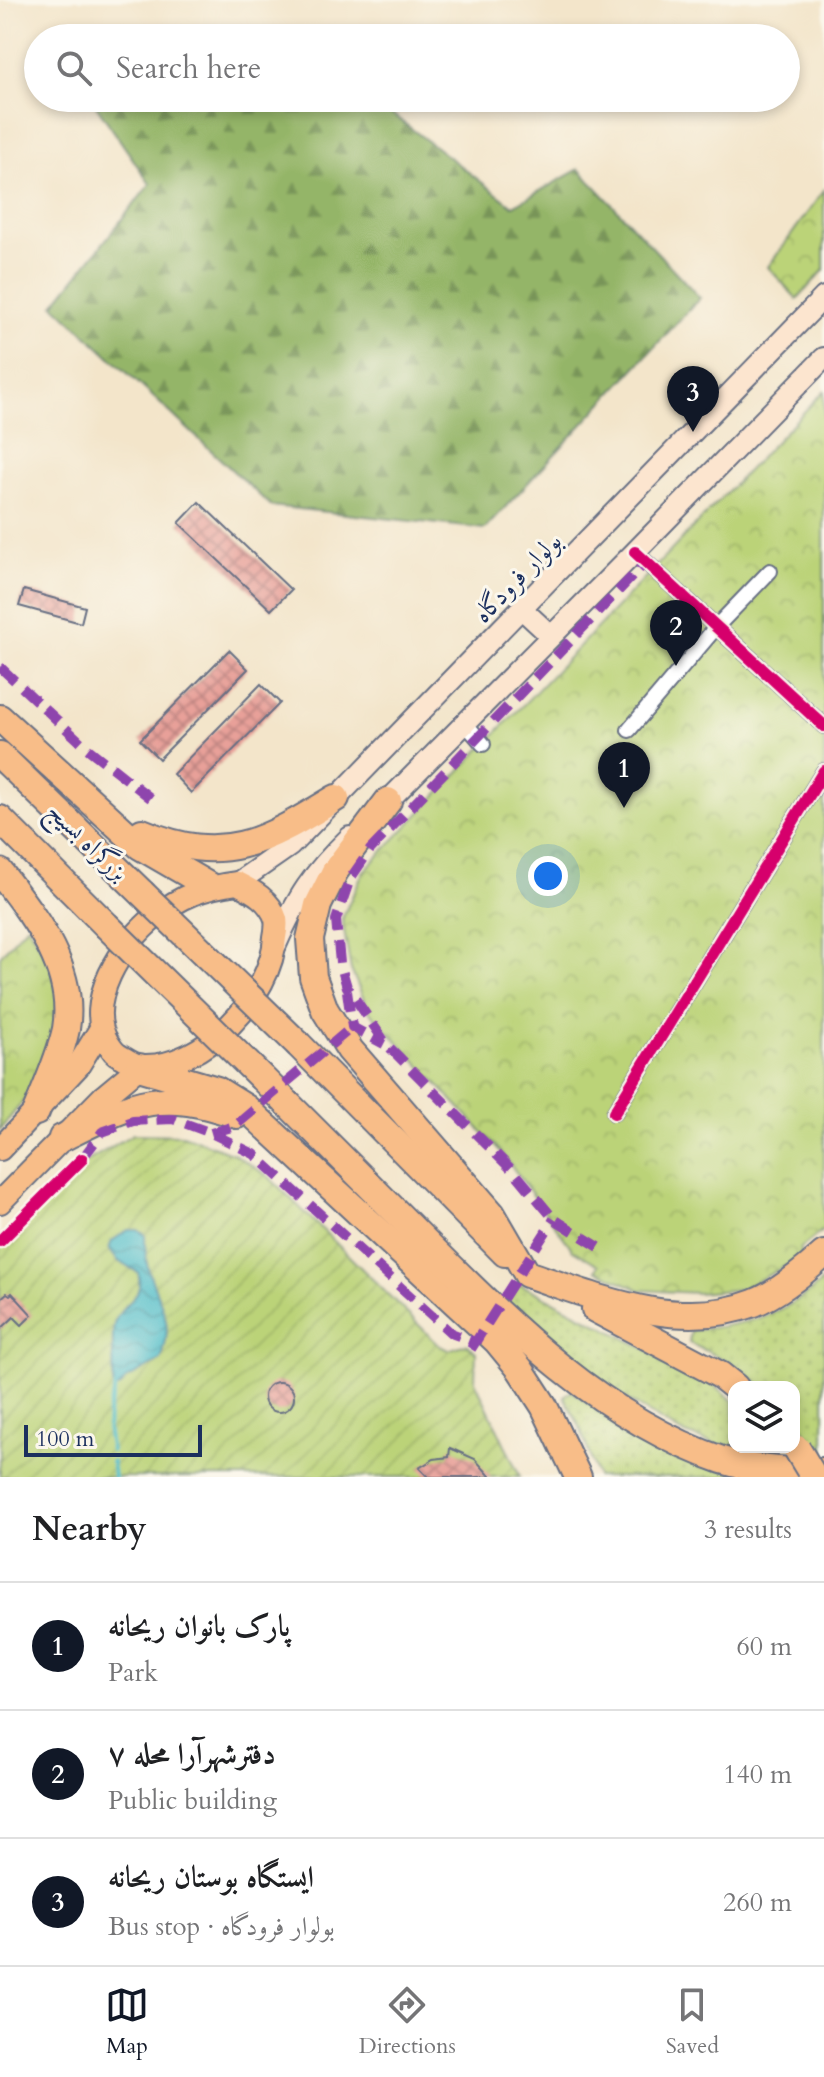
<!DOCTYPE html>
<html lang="en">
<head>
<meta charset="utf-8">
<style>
	:root { --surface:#fff; --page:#f6f6f6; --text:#202124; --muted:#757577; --line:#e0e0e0; --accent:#111827 }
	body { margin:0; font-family:Cardo,Amiri,serif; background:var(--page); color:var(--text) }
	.controls { position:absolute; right:24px; bottom:24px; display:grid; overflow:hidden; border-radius:16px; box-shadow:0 4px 12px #0003 }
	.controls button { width:72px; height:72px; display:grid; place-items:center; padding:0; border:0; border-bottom:2px solid var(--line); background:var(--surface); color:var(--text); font:40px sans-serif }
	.scale { position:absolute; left:24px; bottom:20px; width:178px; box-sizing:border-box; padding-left:8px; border:4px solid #1b2f5e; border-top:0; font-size:22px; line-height:28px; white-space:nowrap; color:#1b2f5e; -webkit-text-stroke:6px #fbf7ec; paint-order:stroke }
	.you { position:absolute; left:548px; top:876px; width:28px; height:28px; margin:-20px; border:6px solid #fff; border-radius:50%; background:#1a73e8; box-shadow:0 0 0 12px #1a73e833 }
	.badge { display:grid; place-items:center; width:52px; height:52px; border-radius:50%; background:var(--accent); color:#fff; font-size:26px; font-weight:700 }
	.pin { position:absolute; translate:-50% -66px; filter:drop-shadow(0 2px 4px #0008) }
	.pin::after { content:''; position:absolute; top:42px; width:28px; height:24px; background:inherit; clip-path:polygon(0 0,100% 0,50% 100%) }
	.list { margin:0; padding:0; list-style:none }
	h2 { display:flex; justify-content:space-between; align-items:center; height:104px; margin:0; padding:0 32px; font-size:34px }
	h2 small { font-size:26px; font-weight:400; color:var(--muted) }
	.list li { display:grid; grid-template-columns:52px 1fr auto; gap:24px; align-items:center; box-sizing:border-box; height:128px; padding:0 32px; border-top:2px solid var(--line) }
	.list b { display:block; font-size:30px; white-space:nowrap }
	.list p { margin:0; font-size:26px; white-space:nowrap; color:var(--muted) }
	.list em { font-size:26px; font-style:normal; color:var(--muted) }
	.icon { flex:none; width:44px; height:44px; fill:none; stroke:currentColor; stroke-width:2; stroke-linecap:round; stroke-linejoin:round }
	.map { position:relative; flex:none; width:824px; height:1477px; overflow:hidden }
	.search { position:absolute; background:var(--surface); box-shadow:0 4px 12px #0003; left:24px; right:24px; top:24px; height:88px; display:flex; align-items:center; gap:20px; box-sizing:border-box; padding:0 28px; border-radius:44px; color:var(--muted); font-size:30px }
	.sheet { height:488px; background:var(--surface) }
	nav { display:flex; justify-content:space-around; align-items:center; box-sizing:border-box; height:112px; border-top:2px solid var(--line); background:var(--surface); font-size:22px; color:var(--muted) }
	nav a { display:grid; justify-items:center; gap:4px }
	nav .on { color:var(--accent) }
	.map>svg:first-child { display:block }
	.grass { fill:url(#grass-dots); stroke:#6b816b; stroke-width:2 }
	.forest { fill:url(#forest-firs); stroke:#587263; stroke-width:2 }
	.park { fill:url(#park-crowns); stroke:#6b816b; stroke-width:2 }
	.garden { fill:url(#garden-furrows); stroke:#6b816b; stroke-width:2 }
	.water { fill:url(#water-waves); stroke:#367694; stroke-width:2 }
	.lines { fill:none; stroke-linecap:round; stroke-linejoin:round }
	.stream { stroke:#50bdc9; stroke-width:4 }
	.building { fill:url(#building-cross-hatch) }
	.street-casing { stroke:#676f84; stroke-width:18 }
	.secondary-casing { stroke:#676f84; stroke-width:24 }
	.primary-casing { stroke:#676f84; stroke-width:26 }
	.highway-casing { stroke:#676f84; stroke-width:30 }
	.street { stroke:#fff; stroke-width:14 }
	.secondary { stroke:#fce5cf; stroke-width:20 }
	.primary { stroke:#f8bd88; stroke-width:22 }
	.highway { stroke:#f8bd88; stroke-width:26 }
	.highway-bridge-casing { stroke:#676f84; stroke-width:30; stroke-linecap:butt }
	.highway-bridge { stroke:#f8bd88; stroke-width:26 }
	.quiet { stroke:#8e44ad; stroke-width:10; stroke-dasharray:20 10; stroke-linecap:butt }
	.cycleway-casing { stroke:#fbf7ec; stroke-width:17 }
	.cycleway { stroke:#d6006c; stroke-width:12 }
	.labels { text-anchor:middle; stroke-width:6; stroke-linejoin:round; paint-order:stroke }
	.street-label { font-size:26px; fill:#1b2f5e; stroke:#fbf7ec }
</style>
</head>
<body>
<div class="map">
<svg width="824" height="1477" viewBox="0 0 824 1477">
	<defs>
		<pattern id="grass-dots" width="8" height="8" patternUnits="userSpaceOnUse" patternTransform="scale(2)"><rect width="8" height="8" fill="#bbd378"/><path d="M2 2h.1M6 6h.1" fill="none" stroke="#a0b56a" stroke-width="1.8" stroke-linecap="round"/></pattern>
		<pattern id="forest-firs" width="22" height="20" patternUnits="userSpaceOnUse" patternTransform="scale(2)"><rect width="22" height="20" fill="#94b568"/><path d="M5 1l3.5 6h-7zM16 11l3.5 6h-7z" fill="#789459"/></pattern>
		<pattern id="park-crowns" width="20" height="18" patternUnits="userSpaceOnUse" patternTransform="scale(2)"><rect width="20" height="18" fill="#bbd378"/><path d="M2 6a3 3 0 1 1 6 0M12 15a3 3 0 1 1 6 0" fill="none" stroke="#a0b56a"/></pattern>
		<pattern id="garden-furrows" width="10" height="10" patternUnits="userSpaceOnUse" patternTransform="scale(2)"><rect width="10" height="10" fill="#bbd378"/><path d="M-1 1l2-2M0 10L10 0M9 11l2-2" fill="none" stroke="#a0b56a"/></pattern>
		<pattern id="water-waves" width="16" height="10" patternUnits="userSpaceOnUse" patternTransform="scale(2)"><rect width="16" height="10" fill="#50bdc9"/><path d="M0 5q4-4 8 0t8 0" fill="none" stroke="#429aa6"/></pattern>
		<pattern id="building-cross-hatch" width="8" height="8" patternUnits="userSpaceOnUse" patternTransform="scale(2)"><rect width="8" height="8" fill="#e8a099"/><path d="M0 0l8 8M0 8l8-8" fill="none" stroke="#bb8380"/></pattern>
	</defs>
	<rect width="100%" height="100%" fill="#fbf7ec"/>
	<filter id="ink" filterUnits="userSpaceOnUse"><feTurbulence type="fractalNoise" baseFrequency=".0125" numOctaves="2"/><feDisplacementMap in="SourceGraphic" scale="16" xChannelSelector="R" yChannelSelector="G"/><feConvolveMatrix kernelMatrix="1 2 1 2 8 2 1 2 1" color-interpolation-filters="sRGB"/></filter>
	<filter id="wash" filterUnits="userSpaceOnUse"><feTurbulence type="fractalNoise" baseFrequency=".006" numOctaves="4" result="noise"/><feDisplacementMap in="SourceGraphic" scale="32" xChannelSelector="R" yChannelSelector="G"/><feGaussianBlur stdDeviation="1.8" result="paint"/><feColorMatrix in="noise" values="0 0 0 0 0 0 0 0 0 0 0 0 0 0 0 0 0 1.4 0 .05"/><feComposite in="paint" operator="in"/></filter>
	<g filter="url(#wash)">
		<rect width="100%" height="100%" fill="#f3e5ca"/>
		<g class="grass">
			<path d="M824 1280V1457L794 1416V1387H763L732 1363 689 1343 691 1331C746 1324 781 1318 824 1280Z"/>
			<polygon points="518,1283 714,1384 734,1402 734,1447 778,1447 785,1457 726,1448 680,1432 590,1377 506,1303"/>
			<path d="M572 1391C607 1417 643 1440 684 1457 704 1466 728 1471 749 1477H597L580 1427 564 1396Z"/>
		</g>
		<polygon class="forest" points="91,98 371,98 513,206 579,169 700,298 485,529 271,506 54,305 150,184"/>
		<g class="park">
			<polygon points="824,190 824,270 797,299 768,267"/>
			<polygon points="824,391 824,1229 800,1249 803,1257 742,1289 698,1293 640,1290 596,1270 599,1265 573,1250 502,1153 369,1011 351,970 342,919 363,872"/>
			<polygon points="27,925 50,961 58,997 55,1037 41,1079 0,1130 0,956"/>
		</g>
		<polygon class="garden" points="133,1134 183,1135 234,1154 269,1177 440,1346 448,1350 466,1344 476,1352 475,1381 520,1477 0,1477 0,1248 80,1166"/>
		<path class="water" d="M128 1230H138L145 1235C145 1246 145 1257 148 1268 158 1306 176 1316 161 1360L127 1379 119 1388 113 1385C115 1368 110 1332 115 1321 124 1300 145 1300 138 1272L118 1261 109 1249 112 1241Z"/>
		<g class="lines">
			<g class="stream">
				<path d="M111 1451C105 1424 106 1413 116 1386"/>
				<polyline points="112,1462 114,1477"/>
			</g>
		</g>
		<g id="blocks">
			<g class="building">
				<polygon points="199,502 291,590 271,610 179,523"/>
				<polygon points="24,590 85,607 81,623 19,606"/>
				<polygon points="229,650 248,669 159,759 140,740"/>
				<polygon points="261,684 280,703 191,793 173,774"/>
				<polygon points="7,1293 10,1295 12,1293 32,1315 22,1325 14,1317 0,1330 0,1299"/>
				<circle cx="279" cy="1397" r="15"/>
				<polygon points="450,1448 475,1459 491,1477 428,1477 419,1468 434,1459 449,1457"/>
			</g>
		</g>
	</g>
	<g filter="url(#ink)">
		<use href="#blocks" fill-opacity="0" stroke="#676f84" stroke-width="2"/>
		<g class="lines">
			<g class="street-casing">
				<g id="street">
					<polyline points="635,552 824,726"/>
					<polyline points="465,723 483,744"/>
					<polyline points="629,730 717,626 770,571"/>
					<polyline points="614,1113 824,771"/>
				</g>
			</g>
			<g class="secondary-casing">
				<g id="secondary">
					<polyline points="522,609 551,636"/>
					<polyline points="379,810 635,552 824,358"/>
					<polyline points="237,883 290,846 824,297"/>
					<path d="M276 945C297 897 312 874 350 837"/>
				</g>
			</g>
			<g class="primary-casing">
				<g id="primary">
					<path d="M237 883C253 891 270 900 276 919 277 924 276 932 275 937 272 996 203 1069 142 1066 135 1066 127 1060 120 1056 114 1053 112 1049 108 1043 83 1003 122 943 155 917 180 896 205 887 237 883Z"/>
					<polyline points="0,1149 78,1066 100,1030"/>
					<polyline points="0,1202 103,1097 139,1067"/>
				</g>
			</g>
			<g class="highway-casing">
				<g id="highway">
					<polyline points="0,718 140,846 209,886"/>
					<polyline points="0,755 142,893"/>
					<path d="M388 801 335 871 318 905 310 939 313 977 325 1010 350 1050 492 1214 527 1274C599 1298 678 1332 754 1303 779 1293 804 1272 824 1254"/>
					<polyline points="0,819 106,925"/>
					<path d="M142 832C225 867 265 841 336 798"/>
					<path d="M0 872C34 917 76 969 66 1029 60 1057 47 1085 36 1112"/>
					<polyline points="299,1045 505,1253"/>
					<polyline points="139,1067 217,1090 246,1108 497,1341 520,1369 544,1406 578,1477"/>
					<path d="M262 1078C315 1131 368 1184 421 1237 509 1325 602 1419 722 1460 753 1470 791 1472 824 1471"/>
					<path d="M62 1138C133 1103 158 1087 237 1115"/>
					<polyline points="595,1309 720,1375 735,1387"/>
				</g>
			</g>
			<use href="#street" class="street"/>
			<use href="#secondary" class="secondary"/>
			<use href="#primary" class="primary"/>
			<use href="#highway" class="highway"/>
			<g class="highway-bridge-casing">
				<g id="highway-bridge">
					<polyline points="142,893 299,1045"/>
					<polyline points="106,925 262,1078"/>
					<polyline points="797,1449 814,1477"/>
				</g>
			</g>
			<use href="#highway-bridge" class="highway-bridge"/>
			<g class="quiet">
				<polyline points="0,667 87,748 153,800"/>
				<polyline points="347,991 352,1027 384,1044"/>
				<polyline points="211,1133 235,1126 352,1027"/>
				<polyline points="82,1159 102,1132 133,1121 173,1119 211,1133 254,1154 451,1333 475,1342"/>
				<polyline points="599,1247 554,1219 517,1175 387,1045 347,987 340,963 336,920 350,879 370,850 646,562"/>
				<polyline points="471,1349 554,1219"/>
			</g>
			<g class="cycleway-casing">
				<g id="cycleway">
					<polyline points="635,552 824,726"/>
					<polyline points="614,1113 824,771"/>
					<polyline points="0,1241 82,1159"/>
				</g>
			</g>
			<use href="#cycleway" class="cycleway"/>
		</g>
	</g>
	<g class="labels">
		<g class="street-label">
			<text transform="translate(517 577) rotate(-46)" y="9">بولوار فرودگاه</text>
			<text transform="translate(88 841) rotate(44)" y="9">بزرگراه بسیج</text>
		</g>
	</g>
</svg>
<div class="controls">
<button><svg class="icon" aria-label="layers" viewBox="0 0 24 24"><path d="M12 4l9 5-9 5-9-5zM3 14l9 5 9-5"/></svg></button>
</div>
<div class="scale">100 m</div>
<div class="you"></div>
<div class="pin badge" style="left:624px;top:808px">1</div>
<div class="pin badge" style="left:676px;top:666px">2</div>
<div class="pin badge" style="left:693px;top:432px">3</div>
<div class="search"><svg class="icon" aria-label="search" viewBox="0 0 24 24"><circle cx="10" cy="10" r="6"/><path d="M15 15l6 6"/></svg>Search here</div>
</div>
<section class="sheet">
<h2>Nearby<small>3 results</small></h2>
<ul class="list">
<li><span class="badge">1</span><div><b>پارک بانوان ریحانه</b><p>Park</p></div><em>60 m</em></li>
<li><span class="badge">2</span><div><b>دفترشهرآرا محله ۷</b><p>Public building</p></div><em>140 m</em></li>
<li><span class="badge">3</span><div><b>ایستگاه بوستان ریحانه</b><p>Bus stop · بولوار فرودگاه</p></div><em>260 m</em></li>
</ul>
</section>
<nav>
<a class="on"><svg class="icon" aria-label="map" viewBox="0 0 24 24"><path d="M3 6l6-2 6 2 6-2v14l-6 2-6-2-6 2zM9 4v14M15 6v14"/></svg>Map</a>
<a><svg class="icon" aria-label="directions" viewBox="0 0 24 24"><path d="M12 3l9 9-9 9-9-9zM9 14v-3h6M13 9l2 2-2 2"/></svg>Directions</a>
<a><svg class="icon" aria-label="saved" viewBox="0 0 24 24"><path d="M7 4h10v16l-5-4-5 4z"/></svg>Saved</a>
</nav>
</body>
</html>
